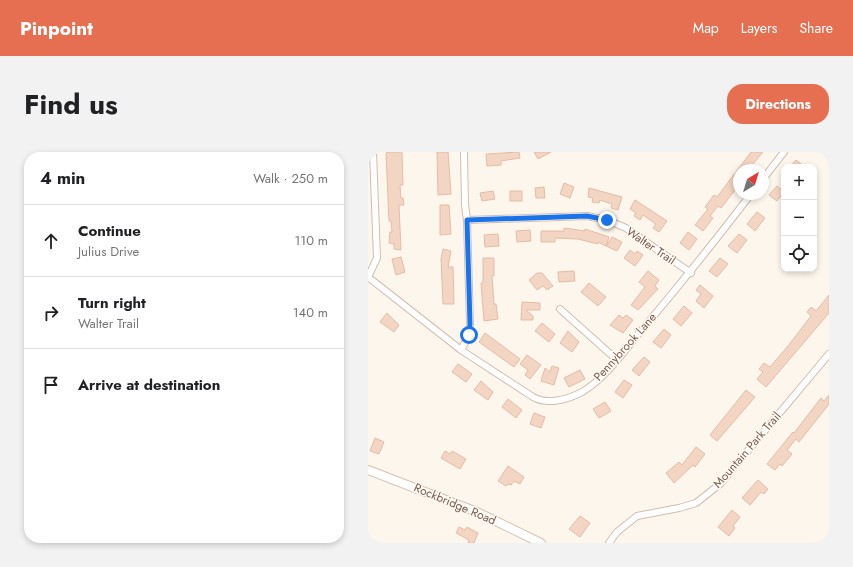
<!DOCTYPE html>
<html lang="en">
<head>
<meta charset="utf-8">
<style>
	:root { --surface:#fff; --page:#f2f2f2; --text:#202124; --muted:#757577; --line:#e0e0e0; --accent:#e76f51 }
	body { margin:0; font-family:Jost,sans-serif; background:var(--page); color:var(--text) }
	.controls { position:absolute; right:12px; top:12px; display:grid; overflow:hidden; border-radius:8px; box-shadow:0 2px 6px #0003 }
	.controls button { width:36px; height:36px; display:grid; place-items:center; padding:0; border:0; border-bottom:1px solid var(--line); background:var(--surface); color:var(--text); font:20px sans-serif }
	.compass { position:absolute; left:365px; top:12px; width:36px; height:36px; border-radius:50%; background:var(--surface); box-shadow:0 2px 6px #0003; rotate:38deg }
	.stop { position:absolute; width:12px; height:12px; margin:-9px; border:3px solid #1a73e8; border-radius:50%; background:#fff }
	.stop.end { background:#1a73e8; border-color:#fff; box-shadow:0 1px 4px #0008 }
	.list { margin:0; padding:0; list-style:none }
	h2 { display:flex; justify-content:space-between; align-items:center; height:52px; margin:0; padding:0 16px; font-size:17px }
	h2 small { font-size:13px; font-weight:400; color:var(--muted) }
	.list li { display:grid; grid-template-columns:26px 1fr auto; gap:12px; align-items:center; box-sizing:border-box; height:72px; padding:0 16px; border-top:1px solid var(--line) }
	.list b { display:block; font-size:15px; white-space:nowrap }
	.list p { margin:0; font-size:13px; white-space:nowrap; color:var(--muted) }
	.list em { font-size:13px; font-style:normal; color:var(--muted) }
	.icon { flex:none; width:22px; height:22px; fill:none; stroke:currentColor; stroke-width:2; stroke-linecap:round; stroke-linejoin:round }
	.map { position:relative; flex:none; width:461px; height:391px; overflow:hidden; border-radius:16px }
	header { display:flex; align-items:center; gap:24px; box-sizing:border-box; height:56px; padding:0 20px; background:var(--accent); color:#fff }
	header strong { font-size:19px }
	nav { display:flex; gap:22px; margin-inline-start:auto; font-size:14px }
	.intro { display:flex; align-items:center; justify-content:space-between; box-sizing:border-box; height:96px; padding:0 24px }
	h1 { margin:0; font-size:28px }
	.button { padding:10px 18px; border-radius:16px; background:var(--accent); color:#fff; font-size:14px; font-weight:700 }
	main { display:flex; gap:24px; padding:0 24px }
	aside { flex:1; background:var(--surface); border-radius:16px; box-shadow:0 2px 6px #0003 }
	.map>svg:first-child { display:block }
	.building { fill:#f3d5c3; stroke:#e6bba3 }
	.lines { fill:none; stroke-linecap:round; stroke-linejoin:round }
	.minor-casing { stroke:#d1beb0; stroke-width:8 }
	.secondary-casing { stroke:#d6c0b0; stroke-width:10 }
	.minor { stroke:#fff; stroke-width:6 }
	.secondary { stroke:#fff; stroke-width:8 }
	.route { stroke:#1a73e8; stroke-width:5 }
	.labels { text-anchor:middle; stroke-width:3; stroke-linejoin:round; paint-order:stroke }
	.street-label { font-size:12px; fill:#7a5c4d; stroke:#fffaf3 }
</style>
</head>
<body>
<header>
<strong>Pinpoint</strong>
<nav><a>Map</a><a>Layers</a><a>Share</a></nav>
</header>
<div class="intro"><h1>Find us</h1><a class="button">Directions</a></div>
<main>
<aside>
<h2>4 min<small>Walk · 250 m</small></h2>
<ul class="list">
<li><svg class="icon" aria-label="ahead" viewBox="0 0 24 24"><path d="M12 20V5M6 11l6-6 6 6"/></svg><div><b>Continue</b><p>Julius Drive</p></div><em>110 m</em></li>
<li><svg class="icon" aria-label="right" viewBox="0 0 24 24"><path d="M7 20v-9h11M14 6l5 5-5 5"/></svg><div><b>Turn right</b><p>Walter Trail</p></div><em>140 m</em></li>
<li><svg class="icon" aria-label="arrive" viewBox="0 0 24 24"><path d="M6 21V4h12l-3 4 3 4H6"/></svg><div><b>Arrive at destination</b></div></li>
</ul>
</aside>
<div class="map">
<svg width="461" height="391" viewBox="0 0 461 391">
	<rect width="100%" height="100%" fill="#fdf6ec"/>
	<g class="building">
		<polygon points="21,0 34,0 35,33 32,33 33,46 35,46 36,53 31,53 33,98 26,97 26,92 21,91 22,80 24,80 23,69 21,69 18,1"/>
		<polygon points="69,0 80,0 83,42 70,43"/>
		<polygon points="151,0 152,6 133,9 133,13 119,14 118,2"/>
		<polygon points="166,0 183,0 170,7"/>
		<polygon points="383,0 395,0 380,18 371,18 371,33 353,56 350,54 342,64 345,66 335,79 327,73 340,57 337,55 346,43 349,45"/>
		<polygon points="428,8 437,15 422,15"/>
		<polygon points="196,31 206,35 202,46 192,42"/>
		<polygon points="409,34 416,40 409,49 401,43"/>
		<polygon points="176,35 177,46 168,46 167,36"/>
		<polygon points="221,36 254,45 250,58 243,56 244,52 232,48 231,51 224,50 225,46 220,45"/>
		<polygon points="125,39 127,47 114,49 112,41"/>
		<rect x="142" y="39" width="12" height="10"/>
		<polygon points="267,48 299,69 291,80 285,76 288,72 275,63 272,68 266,64 268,61 262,57"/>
		<polygon points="72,53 81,53 83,82 72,83"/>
		<polygon points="389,60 397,66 387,79 379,72"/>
		<polygon points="196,76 217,79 217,77 241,85 238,94 230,90 230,92 210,87 187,86 187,90 173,90 173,79 196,79"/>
		<polygon points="162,78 163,89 149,90 148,79"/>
		<polygon points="320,80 329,87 321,98 312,91"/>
		<polygon points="130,82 131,94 117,95 116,83"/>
		<polygon points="371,82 379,88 369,101 360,94"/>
		<polygon points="244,85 254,90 249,99 238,94"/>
		<polygon points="75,97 83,99 80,115 85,115 86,152 75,152 73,107"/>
		<polygon points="262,98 267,102 269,99 275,103 267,114 256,106"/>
		<polygon points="33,105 37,120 28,123 24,107"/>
		<polygon points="115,106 126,106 126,124 124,124 126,152 128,152 130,167 116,169 113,131 115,131"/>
		<polygon points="352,106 360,112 349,125 341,119"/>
		<polygon points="206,119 207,129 191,130 190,120"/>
		<polygon points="280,119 291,128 287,134 290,137 270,158 263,153 277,135 271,130"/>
		<polygon points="169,121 174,121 185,134 179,138 175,134 169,138 161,128"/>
		<polygon points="221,131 238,145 230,154 213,140"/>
		<polygon points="332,133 345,144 336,156 328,149 333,142 328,138"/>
		<polygon points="461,143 461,161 398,235 389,227 395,220 391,217 396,211 402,215 420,194 443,164 439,160 443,155 448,159"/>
		<polygon points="154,150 172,151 172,158 158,158 165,164 165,168 153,168"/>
		<polygon points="316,154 324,161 313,174 305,167"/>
		<polygon points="19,161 31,173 26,180 12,170"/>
		<polygon points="251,163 255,166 258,163 265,168 255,181 242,173"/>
		<polygon points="174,171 187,182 181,190 167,179"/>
		<polygon points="296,177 303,183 293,196 285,190"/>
		<polygon points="200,179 211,190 204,200 192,191"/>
		<polygon points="117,181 152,207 146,215 111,190"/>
		<polygon points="159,203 173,213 162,227 157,223 160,218 152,212"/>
		<polygon points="276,205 282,210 271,224 264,218"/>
		<polygon points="90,212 104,222 98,230 84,220"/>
		<polygon points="184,214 191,216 186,233 173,229 177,216 182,220"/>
		<polygon points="212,218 217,227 201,235 196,226"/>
		<polygon points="256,228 264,233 255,246 247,240"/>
		<polygon points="113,229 125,240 120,248 106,238"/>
		<polygon points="378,238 387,245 349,289 342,283"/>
		<polygon points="461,243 461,252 431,290 428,287 419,298 424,302 414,314 412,312 407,318 399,312 425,280 426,281 453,246 456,249"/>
		<polygon points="140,247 154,258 148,266 134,255"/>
		<polygon points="237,250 243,259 231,266 225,257"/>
		<polygon points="166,261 177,265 173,276 162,272"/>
		<polygon points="7,286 16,290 11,302 2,299"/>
		<polygon points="328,295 337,302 327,315 325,313 306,331 298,321 311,310 314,313"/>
		<polygon points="77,299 82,302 84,299 98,307 92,317 73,306"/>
		<polygon points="140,314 156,325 152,332 146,329 143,333 140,332 138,334 130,329"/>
		<polygon points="390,328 400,337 396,342 393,340 382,353 374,346"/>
		<polygon points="364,358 372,365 365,374 367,376 361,384 350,375"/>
		<polygon points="212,364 222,371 212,385 201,377"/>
		<polygon points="91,375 97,378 99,375 110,381 106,391 100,391 101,388 88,381"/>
	</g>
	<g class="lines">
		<g class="minor-casing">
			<g id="minor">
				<polyline points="395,27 416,0"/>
				<polyline points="99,68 219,64 239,68 258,76 323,121"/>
				<path d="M0 125 93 198 165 245C179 253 199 248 214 240 238 226 255 200 273 179 311 134 347 89 383 42"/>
				<polyline points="0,125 9,106 5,0"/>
				<polyline points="192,157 249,208"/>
				<polyline points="93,198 101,183 102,172 99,68 97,53 96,0"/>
				<polyline points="241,391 249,380 269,364 311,356 328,351 352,332 461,202"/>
			</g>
		</g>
		<g class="secondary-casing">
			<polyline id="secondary" points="0,318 109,360 173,391"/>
		</g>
		<use href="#minor" class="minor"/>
		<use href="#secondary" class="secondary"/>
	</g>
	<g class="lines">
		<polyline class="route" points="101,183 102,172 99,68 219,64 239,68"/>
	</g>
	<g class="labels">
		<g class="street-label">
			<text transform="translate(283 94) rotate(34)" y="4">Walter Trail</text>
			<text transform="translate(257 195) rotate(-48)" y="4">Pennybrook Lane</text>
			<text transform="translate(379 298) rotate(-49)" y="4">Mountain Park Trail</text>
			<text transform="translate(87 352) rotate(23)" y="4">Rockbridge Road</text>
		</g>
	</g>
</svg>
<div class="controls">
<button>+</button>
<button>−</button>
<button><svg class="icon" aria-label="locate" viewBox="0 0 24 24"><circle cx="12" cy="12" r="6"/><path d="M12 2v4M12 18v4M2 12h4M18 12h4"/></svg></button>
</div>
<svg class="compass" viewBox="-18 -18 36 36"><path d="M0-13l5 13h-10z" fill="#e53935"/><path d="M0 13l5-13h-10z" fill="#757577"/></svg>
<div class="stop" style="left:101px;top:183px"></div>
<div class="stop end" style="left:239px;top:68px"></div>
</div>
</main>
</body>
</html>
